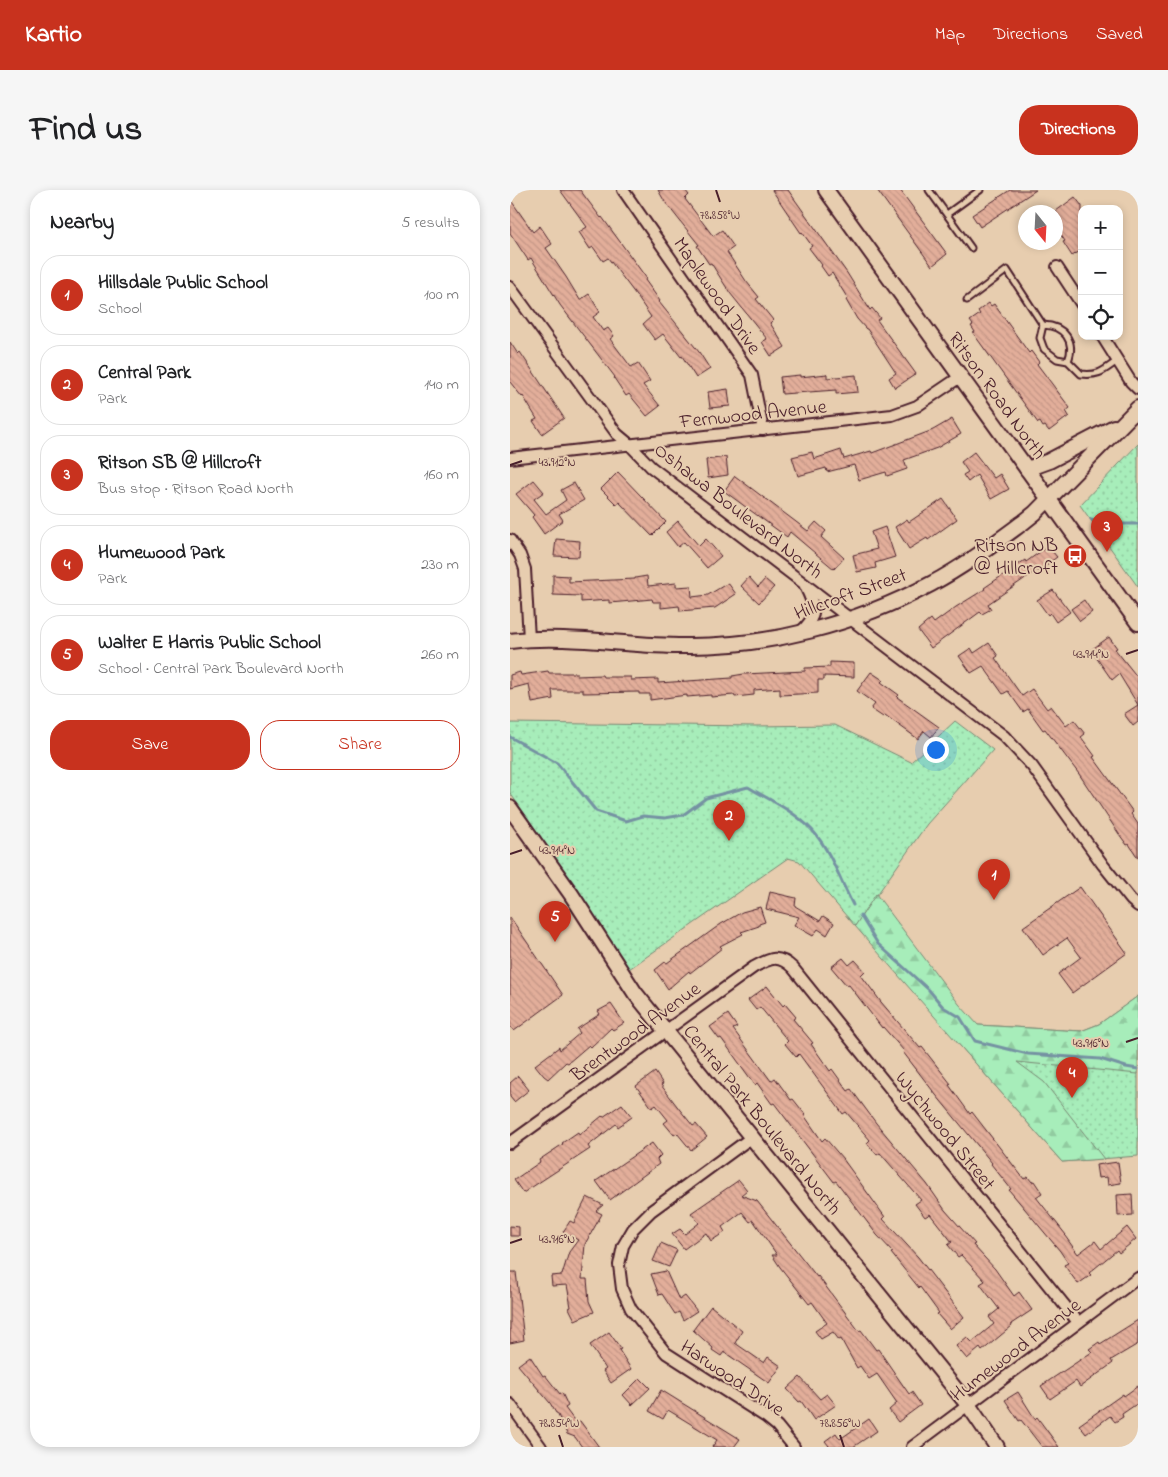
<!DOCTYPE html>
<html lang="en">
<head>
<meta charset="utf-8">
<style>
	:root { --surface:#fff; --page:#f6f6f6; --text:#202124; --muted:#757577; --line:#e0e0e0; --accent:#c8321e }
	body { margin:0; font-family:"Indie Flower",sans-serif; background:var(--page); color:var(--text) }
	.controls { position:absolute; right:15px; top:15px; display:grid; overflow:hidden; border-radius:10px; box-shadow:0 2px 8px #0003 }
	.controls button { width:45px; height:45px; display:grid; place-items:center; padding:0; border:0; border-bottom:1px solid var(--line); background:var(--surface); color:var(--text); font:25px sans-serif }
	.compass { position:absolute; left:508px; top:15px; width:45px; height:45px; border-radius:50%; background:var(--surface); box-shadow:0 2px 8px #0003; rotate:162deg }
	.you { position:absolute; left:425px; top:559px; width:18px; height:18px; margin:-12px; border:4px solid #fff; border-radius:50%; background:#1a73e8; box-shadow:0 0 0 8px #1a73e833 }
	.badge { display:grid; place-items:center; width:32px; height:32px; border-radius:50%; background:var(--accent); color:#fff; font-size:16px; font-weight:700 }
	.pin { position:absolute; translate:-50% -41px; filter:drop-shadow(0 1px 2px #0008) }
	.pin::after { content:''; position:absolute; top:26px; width:18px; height:15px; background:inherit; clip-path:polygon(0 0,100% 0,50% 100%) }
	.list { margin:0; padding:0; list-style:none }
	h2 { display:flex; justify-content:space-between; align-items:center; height:65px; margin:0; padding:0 20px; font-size:21px }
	h2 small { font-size:16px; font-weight:400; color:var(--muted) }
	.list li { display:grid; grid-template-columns:32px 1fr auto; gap:15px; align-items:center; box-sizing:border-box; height:80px; margin:0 10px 10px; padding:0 10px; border:1px solid var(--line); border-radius:20px }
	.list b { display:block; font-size:19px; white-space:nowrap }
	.list p { margin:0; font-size:16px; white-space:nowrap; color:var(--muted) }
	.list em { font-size:16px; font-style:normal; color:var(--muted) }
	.actions { display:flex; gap:10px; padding:15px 20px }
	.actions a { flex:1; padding:11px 0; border:1px solid var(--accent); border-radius:20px; text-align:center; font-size:18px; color:var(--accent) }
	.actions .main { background:var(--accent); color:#fff }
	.icon { flex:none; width:28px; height:28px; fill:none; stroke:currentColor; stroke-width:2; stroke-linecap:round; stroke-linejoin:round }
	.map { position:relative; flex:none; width:628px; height:1257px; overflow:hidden; border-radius:20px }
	header { display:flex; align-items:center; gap:30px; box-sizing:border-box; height:70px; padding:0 25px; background:var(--accent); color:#fff }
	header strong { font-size:24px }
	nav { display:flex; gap:28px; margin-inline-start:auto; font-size:18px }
	.intro { display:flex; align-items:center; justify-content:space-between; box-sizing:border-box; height:120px; padding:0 30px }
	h1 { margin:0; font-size:35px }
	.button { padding:12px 22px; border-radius:20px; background:var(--accent); color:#fff; font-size:18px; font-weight:700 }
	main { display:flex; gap:30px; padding:0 30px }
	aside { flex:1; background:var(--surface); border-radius:20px; box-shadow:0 2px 8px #0003 }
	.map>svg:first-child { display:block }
	.grass { fill:url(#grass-dots); stroke:#788672 }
	.forest { fill:url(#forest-firs); stroke:#788672 }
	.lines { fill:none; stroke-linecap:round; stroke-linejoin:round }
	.stream { stroke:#7592a2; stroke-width:3 }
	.building { fill:url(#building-back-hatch); stroke:#4a1f2b }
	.lane-casing { stroke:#4a1f2b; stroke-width:9 }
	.street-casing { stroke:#4a1f2b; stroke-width:14 }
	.secondary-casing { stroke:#4a1f2b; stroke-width:18 }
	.lane { stroke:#e7cdaf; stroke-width:5 }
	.street { stroke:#e7cdaf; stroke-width:10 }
	.secondary { stroke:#e7cdaf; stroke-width:14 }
	.ticks { fill:none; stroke:#4a1f2b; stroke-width:2 }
	.labels { text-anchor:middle; stroke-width:4; stroke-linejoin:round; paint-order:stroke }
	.street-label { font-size:20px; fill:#4a1f2b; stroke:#e7cdaf }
	.poi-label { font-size:20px; fill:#4a1f2b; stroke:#e7cdaf; text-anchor:end }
	.ticks-label { font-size:12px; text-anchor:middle; fill:#4a1f2b; stroke:#e7cdaf; stroke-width:4; stroke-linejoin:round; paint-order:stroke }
</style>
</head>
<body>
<header>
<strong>Kartio</strong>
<nav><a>Map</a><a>Directions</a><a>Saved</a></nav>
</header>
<div class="intro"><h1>Find us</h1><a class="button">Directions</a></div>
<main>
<aside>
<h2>Nearby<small>5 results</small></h2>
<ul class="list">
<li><span class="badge">1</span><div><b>Hillsdale Public School</b><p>School</p></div><em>100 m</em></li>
<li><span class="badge">2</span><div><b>Central Park</b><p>Park</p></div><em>140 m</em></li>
<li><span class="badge">3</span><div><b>Ritson SB @ Hillcroft</b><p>Bus stop · Ritson Road North</p></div><em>160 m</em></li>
<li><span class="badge">4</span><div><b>Humewood Park</b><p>Park</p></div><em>230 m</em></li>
<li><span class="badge">5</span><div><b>Walter E Harris Public School</b><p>School · Central Park Boulevard North</p></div><em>260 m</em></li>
</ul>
<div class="actions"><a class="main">Save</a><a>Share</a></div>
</aside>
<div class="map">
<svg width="628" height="1257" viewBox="0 0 628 1257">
	<defs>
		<pattern id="grass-dots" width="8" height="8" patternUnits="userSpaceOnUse" patternTransform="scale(1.25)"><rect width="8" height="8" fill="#a7edba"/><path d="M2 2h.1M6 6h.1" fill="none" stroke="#91cba0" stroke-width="1.8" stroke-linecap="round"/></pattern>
		<pattern id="forest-firs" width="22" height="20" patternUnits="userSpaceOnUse" patternTransform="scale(1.25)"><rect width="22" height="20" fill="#a7edba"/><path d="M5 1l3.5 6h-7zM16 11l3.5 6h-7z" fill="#91cba0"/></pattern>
		<pattern id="building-back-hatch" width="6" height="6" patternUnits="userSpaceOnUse" patternTransform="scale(1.25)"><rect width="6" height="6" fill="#e2ae9a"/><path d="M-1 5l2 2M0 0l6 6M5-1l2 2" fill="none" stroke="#c39585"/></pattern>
	</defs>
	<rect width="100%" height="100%" fill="#e7cdaf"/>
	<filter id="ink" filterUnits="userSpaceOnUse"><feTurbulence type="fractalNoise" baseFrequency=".02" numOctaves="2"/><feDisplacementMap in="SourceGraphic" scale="10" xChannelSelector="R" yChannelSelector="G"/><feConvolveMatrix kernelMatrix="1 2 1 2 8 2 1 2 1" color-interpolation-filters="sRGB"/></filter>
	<g filter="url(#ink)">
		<g class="grass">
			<polygon points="628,254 628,397 570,315"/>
			<polygon points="445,531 483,560 417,634 345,736 289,671 278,668 119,779 67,698 0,603 0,533 245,536 325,535 401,572"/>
			<polygon points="628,806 628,966 552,972 445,850 468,835 571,841 589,834"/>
		</g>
		<polygon class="forest" points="366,704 449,814 468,835 571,841 589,834 628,806 628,884 507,872 534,892 594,969 552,972 345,736"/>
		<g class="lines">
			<g class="stream">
				<polyline points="581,329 593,334 628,334"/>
				<path d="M0 547 47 573 86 621 116 631 133 626 155 628 173 625 196 608 238 597C260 610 284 621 302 640 321 661 330 690 343 715"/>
				<polyline points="350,725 368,754 419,800 433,817 450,827 465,851 518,864 590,869 616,877 628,879"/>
			</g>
		</g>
		<g class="building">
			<polygon points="50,0 70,0 91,28 92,27 137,89 135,90 150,111 149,112 189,162 200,179 186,188 172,166 171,167 153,144 145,150 133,134 141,127 126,105 98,68 93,71 83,57 80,59 69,42 77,37"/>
			<polygon points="148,0 175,0 179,5 175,9 203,46 212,40 224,57 217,62 236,91 249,107 246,109 263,130 260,133 275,157 261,166 252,152 257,149 220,103 201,73 199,74 187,56 189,55 155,12"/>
			<polygon points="262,0 278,0 337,83 360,120 362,118 370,128 367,130 406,184 385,198 379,188 386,183 357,139 356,139 347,129 336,110 338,109 322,83 318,86 311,76 312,75 299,58 302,56 292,42 291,43"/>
			<polygon points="367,0 390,0 437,64 422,76"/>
			<polygon points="500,0 526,0 470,37 462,25"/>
			<polygon points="565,7 572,16 572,60 562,66 553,52 555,51 546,38 546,21"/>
			<polygon points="0,9 23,42 30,36 42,54 36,58 56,87 70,110 79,104 90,122 83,127 93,141 98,138 104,146 100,149 121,177 128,173 140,191 133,195 150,216 137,226 119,204 116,206 104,188 105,187 50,115 21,68 18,70 0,43"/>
			<polygon points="479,113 481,116 484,114 519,163 521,161 529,172 527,174 560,218 556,221 559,226 539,241 535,236 533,237 530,232 528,233 463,143 465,142 461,136 463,135 460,131 470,124 468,121"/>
			<polygon points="0,152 8,164 10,162 54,228 32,244 23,231 27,229 13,206 12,207 0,192"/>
			<polygon points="317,184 317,188 346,185 348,202 326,204 326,200 272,204 270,187 290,185 290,187"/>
			<polygon points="218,199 220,216 200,218 198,202"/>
			<polygon points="442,229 451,244 427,258 394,270 397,279 377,286 376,282 349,290 344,275 317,282 316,278 288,286 282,267 302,262 304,269 331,260 334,269 361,261 362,263 423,240"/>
			<polygon points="464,262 484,288 490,284 499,299 481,309 467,285 458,292 453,285 458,282 451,272"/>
			<polygon points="216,267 218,285 198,288 196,270"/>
			<polygon points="108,282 156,332 142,346 109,312 107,315 91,299"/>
			<polygon points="225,286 298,341 306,332 316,341 311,347 334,368 324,379 280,342 277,347 233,315 214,301"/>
			<polygon points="24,290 34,302 24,309 36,324 56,310 51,300 64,293 74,310 49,324 53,330 34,344 22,327 24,325 6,304"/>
			<polygon points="433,309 447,329 418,350 417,348 399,359 385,337 397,329 399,332"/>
			<polygon points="168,331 189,356 196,349 211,366 197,378 174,352 168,357 156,342"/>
			<polygon points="375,337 385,367 365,373 366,378 347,382 343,365 367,359 361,342"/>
			<polygon points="46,349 70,351 69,367 44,366"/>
			<polygon points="538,356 547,367 528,381 527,380 478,414 481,419 472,424 470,422 421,458 408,440 421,429 424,433 446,417 475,399 474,398 515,370 516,372"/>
			<polygon points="43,385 59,386 59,392 125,389 125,388 137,386 138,396 166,393 166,397 181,396 182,407 198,405 218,393 226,404 205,418 170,421 169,416 151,418 151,412 143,412 142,409 111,412 99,413 99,410 71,412 71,406 43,405"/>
			<polygon points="239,387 248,397 255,389 264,397 249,413 231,396"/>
			<polygon points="543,400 560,422 546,432 540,423 538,425 527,410"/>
			<polygon points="574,410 582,422 570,431 561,419"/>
			<polygon points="599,447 607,458 605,459 628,488 628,532 623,536 614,524 628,515 609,484 602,490 581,460"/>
			<polygon points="479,453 488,466 485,468 512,506 522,499 537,519 541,516 556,536 564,530 575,544 571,547 585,566 583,567 623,622 621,624 628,634 628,668 619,654 617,655 609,644 569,584 535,539 533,540 518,519 513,522 498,501 493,504 473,476 461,483 449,466 461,458 464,463"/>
			<polygon points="320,472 344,473 344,487 314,486 314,490 308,490 308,503 270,505 270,498 244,500 244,505 225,507 224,505 201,507 201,505 177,507 177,505 140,510 140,504 129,504 129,502 73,503 73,500 42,500 43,509 22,513 19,494 0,499 0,485 10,482 11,485 38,481 39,483 67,483 67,486 92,485 93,487 121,487 121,490 148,489 148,493 222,488 222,486 234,484 295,481 295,478 320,477"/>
			<polygon points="361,482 373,490 371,492 389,505 387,507 429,537 421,547 414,541 408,549 375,525 373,527 361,519 365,514 347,501"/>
			<polygon points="570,697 617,763 562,803 548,784 571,767 557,748 533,765 513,737"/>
			<polygon points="260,702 286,708 285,716 310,731 313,726 324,733 317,745 308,739 303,746 284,735 289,727 256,719"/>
			<polygon points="250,717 255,732 249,734 249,736 231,742 233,744 210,756 212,758 180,783 179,781 158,799 145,780 155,772 157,773 211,734 232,722"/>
			<polygon points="0,727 53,805 4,841 0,836"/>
			<polygon points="333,768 339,775 345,770 355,781 351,785 371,812 410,858 412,857 441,894 439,895 460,924 462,922 514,989 518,987 522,992 524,991 532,1003 526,1007 556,1045 555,1046 568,1064 585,1051 591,1059 617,1037 626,1049 609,1063 607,1060 579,1083 581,1085 568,1094 554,1075 558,1073 550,1061 499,1000 501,999 481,974 482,973 426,905 393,862 394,861 373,837 372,838 339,795 337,796 321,777"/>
			<polygon points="257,796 273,816 275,814 286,827 283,829 303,853 301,854 320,881 322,879 338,901 341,899 366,933 417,994 435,1020 465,1054 463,1055 485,1079 504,1106 509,1102 522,1120 501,1134 502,1136 472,1161 470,1158 457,1169 446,1156 457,1147 462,1152 484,1134 479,1127 489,1119 470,1094 475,1091 451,1065 448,1067 438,1055 442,1052 420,1024 415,1027 405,1014 411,1010 370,963 367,965 357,953 360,950 336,922 333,924 289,864 286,867 275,854 278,851 250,817 246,820 238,810"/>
			<polygon points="101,814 114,833 103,840 101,838 81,857 79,855 58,873 56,872 38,889 34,886 25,875 49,857 50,860 70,843 67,839 90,824 88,821"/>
			<polygon points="218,824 227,837 223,839 261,891 265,888 281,910 283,909 295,924 294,925 312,951 315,948 333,969 375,1027 373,1029 408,1067 454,1127 440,1139 427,1124 429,1123 410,1097 409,1098 381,1063 383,1062 367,1045 326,991 324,992 264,913 262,914 247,893 245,895 211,848 209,849 200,837"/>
			<polygon points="145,882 153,894 151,895 170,920 183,936 186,934 197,947 181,960 167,943 164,945 154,933 158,930 146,915 142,918 126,896"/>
			<polygon points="8,886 19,900 4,912 0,907 0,893"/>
			<polygon points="112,914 122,927 108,937 106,934 78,956 80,959 13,1003 4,990 30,972 29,970 53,954 52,953 68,942 69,945 92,926 93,927"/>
			<polygon points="142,953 151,965 147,969 149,974 100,1010 86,991"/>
			<polygon points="608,972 611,993 598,995 597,987 588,988 586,975"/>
			<polygon points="229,990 237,1000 231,1005 247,1011 307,1087 308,1086 349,1141 351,1140 366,1160 368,1159 399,1204 402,1202 411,1215 388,1232 379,1220 387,1213 367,1184 359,1189 350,1176 347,1178 331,1149 329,1150 323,1142 311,1149 305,1141 317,1133 302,1112 299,1114 270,1077 262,1065 267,1065 243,1030 240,1032 232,1022 212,1037 215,1042 201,1051 196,1043 174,1059 162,1044 170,1039 175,1044 189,1033 181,1023"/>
			<polygon points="622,1004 623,1025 608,1026 607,1005"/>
			<polygon points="77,1007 93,1015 86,1021 92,1024 75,1054 72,1089 77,1089 79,1111 84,1122 65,1130 59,1118 61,1117 57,1095 42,1096 41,1086 52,1085 59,1062 68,1050 53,1042 60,1031 64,1033"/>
			<polygon points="0,1036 9,1037 9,1046 0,1046"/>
			<polygon points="151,1053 167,1060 159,1077 143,1071"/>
			<polygon points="156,1081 169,1110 175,1106 187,1121 173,1130 169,1122 165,1124 152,1104 149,1105 141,1084"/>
			<polygon points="0,1082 6,1082 14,1150 0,1153"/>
			<polygon points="201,1116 232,1141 225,1153 254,1173 258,1167 271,1176 259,1193 214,1162 211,1166 202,1160 203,1158 183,1140"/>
			<polygon points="628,1130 628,1154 601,1170 603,1173 570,1197 566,1191 540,1209 531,1196 582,1162 579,1159 589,1152 590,1154"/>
			<polygon points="99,1142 111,1159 109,1160 121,1179 101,1193 93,1181 96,1179 80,1155"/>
			<polygon points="20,1166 33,1186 35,1185 50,1204 52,1203 58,1216 55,1218 66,1233 70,1231 89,1257 72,1257 65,1247 57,1244 47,1223 46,1223 40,1213 8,1175"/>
			<polygon points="290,1187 310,1209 317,1204 326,1215 304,1230 291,1211 289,1212 277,1199"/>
			<polygon points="130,1188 140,1198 122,1215 113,1205"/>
			<polygon points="628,1196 628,1213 612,1224 613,1227 605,1232 600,1226 576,1244 569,1235 613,1204 614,1206"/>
			<polygon points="151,1200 230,1249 224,1257 202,1257 207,1250 158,1220 153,1229 139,1221"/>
			<polygon points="508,1202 525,1229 527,1227 549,1257 532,1257 511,1230 509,1231 495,1210"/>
			<polygon points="359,1229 367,1241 343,1257 318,1257 319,1256 315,1251 326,1243 330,1249"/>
		</g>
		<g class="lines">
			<g class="lane-casing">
				<g id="lane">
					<polyline points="419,0 461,58"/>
					<polyline points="437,24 470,0"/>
					<polyline points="457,110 497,80 533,135"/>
					<path d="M558 171C566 151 554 136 533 135L530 148 534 159 547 169 558 171 571 184C589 186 593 181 607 171"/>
				</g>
			</g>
			<g class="street-casing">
				<g id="street">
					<polyline points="113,0 242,185 253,240"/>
					<polyline points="547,77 572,115"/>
					<polyline points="0,97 107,244 119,254 141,277 494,546 522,576 593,675 621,710 628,716"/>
					<polyline points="592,146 621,192 628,199"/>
					<polyline points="0,268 382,225 407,216 450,187"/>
					<polyline points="0,350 10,365 15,379 19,449"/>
					<path d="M290 442C309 426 305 416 295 396"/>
					<polyline points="242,947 141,1021 123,1039 113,1056 109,1075 112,1099 121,1119 156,1163 256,1227 267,1236 284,1257"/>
					<path d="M0 953 244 777C261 768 268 764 283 778L568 1132"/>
					<polyline points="0,1214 31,1257"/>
					<polyline points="402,1257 628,1088"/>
				</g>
			</g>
			<g class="secondary-casing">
				<g id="secondary">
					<polyline points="316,0 628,433"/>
					<polyline points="517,279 539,271 604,237"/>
					<path d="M0 451C58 444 116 456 174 456 259 457 346 434 421 394 455 376 485 353 515 331L525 323 628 218"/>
					<polyline points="0,618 61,704 125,803 459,1216 487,1257"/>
				</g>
			</g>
			<use href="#lane" class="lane"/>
			<use href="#street" class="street"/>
			<use href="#secondary" class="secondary"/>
		</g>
	</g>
	<path class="ticks" d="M206 0 210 12M0 275 12 271M616 464 628 460M0 664 12 660M616 852 628 848M0 1053 12 1049M49 1245 53 1257M330 1245 334 1257"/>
	<defs>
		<g id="bus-disc" transform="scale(1.25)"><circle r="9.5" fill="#c8321e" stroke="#e7cdaf"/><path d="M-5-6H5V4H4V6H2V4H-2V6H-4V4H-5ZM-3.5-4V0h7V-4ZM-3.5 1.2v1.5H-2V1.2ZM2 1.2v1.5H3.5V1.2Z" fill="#fff"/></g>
	</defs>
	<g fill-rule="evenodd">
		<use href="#bus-disc" x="565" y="366"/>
	</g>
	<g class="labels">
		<g class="street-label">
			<text transform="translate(208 105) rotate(55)" y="7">Maplewood Drive</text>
			<text transform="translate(488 205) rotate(54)" y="7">Ritson Road North</text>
			<text transform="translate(243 223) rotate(-6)" y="7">Fernwood Avenue</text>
			<text transform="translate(229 320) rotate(38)" y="7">Oshawa Boulevard North</text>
			<text transform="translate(340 403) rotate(-20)" y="7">Hillcroft Street</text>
			<text transform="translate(125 841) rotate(-36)" y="7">Brentwood Avenue</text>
			<text transform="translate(253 929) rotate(51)" y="7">Central Park Boulevard North</text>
			<text transform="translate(436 940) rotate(51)" y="7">Wychwood Street</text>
			<text transform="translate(505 1159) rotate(-37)" y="7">Humewood Avenue</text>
			<text transform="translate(223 1187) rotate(34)" y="7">Harwood Drive</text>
		</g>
		<g class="poi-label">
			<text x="548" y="361">Ritson NB<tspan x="548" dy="23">@ Hillcroft</tspan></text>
		</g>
	</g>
	<g class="ticks-label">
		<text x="210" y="29">78.858°W</text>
		<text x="47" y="276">43.912°N</text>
		<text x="581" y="468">43.914°N</text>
		<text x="47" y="664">43.914°N</text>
		<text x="581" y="857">43.916°N</text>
		<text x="47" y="1053">43.916°N</text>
		<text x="49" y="1237">78.854°W</text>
		<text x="330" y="1237">78.856°W</text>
	</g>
</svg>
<div class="controls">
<button>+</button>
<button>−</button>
<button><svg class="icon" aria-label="locate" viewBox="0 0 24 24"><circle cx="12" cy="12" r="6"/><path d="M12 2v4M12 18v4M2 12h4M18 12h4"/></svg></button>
</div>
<svg class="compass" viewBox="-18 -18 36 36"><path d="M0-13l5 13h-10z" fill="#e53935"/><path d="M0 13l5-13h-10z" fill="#757577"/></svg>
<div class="you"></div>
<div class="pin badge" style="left:484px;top:710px">1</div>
<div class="pin badge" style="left:219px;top:651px">2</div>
<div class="pin badge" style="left:597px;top:362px">3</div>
<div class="pin badge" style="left:562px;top:908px">4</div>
<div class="pin badge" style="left:45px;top:752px">5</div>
</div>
</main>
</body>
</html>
